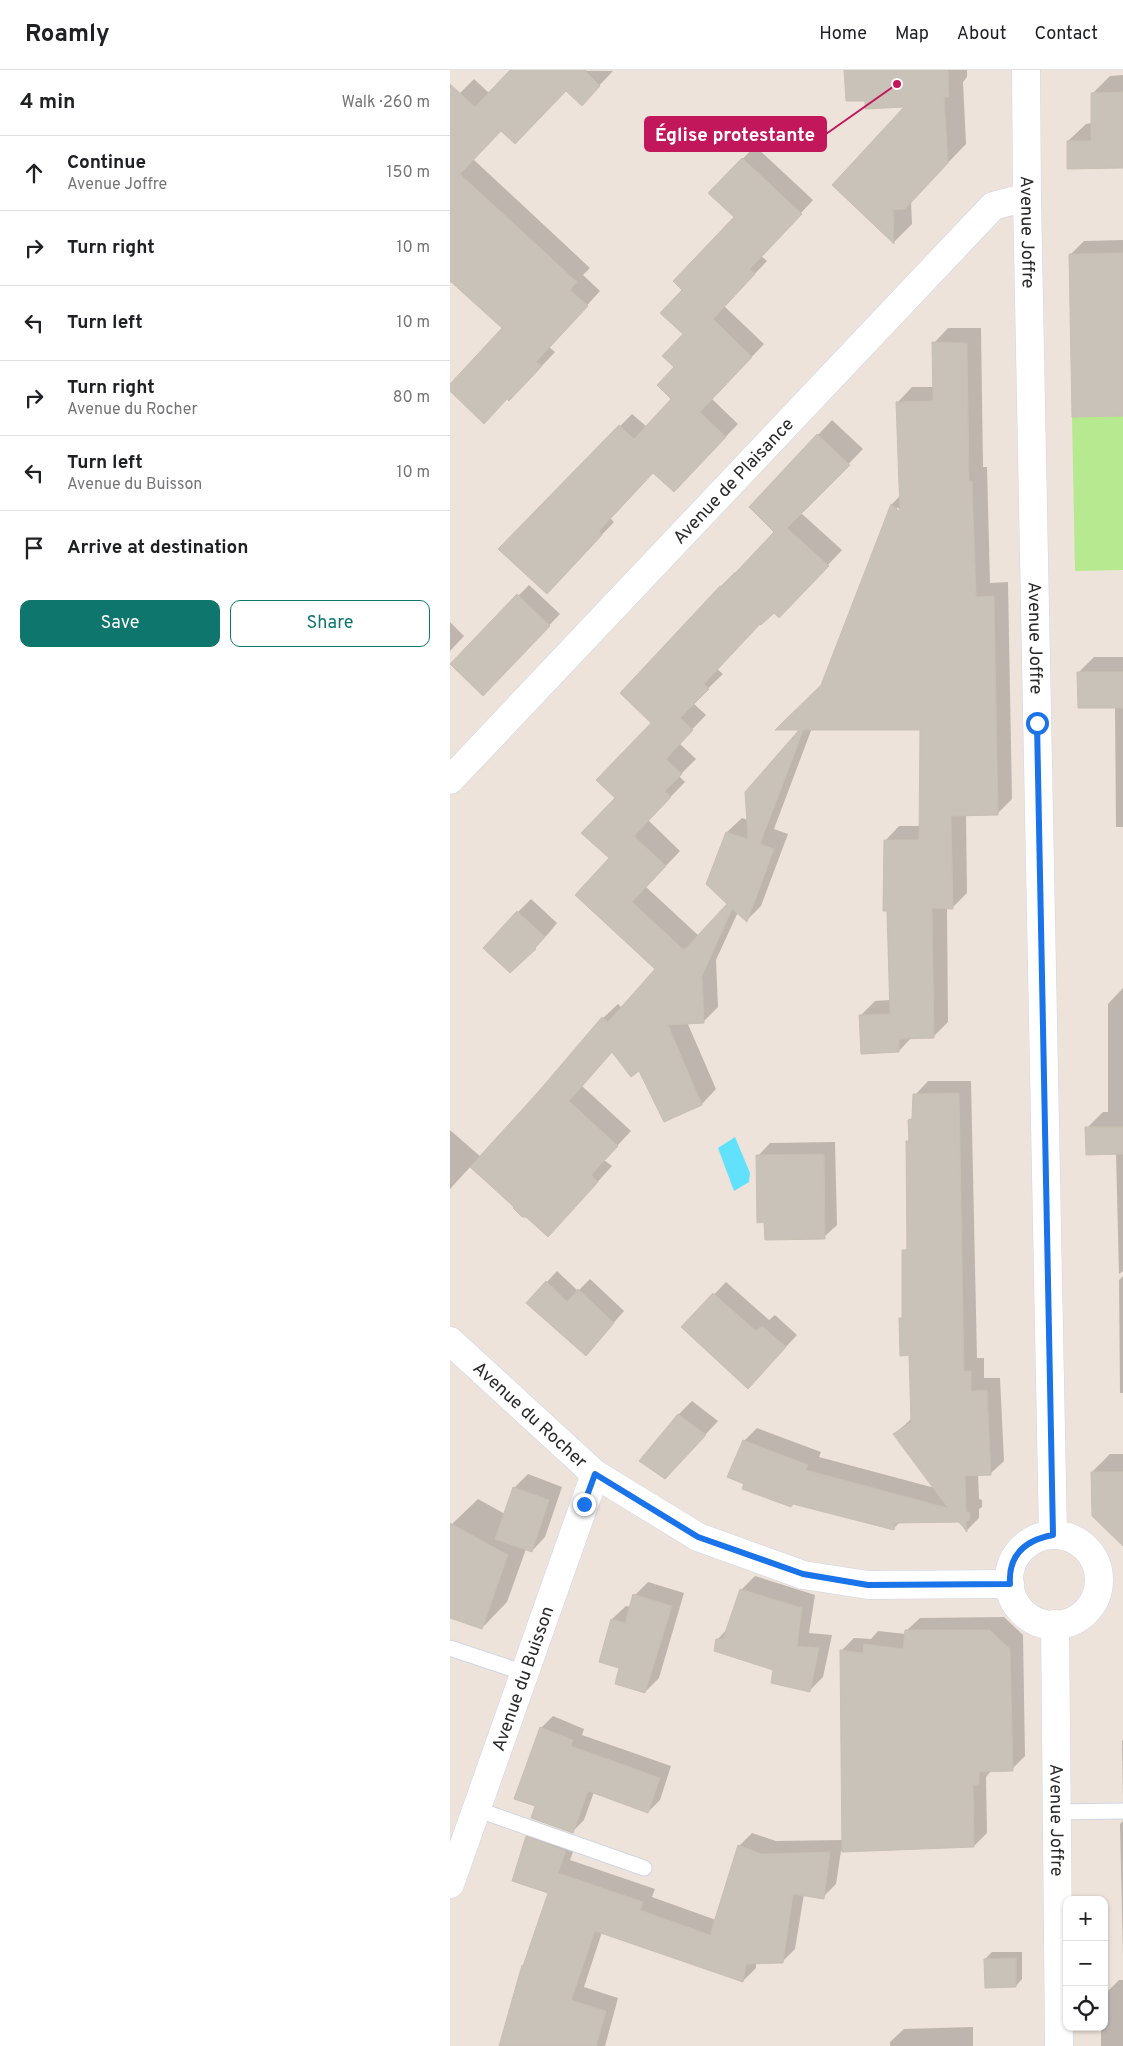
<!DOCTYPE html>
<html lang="en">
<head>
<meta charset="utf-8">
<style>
	:root { --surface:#fff; --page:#f6f6f6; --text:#202124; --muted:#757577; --line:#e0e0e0; --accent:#0f766e }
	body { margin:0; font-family:Overpass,sans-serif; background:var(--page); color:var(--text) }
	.controls { position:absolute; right:15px; bottom:15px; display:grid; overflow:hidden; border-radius:10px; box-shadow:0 1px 4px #0004 }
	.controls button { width:45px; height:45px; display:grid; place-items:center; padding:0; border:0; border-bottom:1px solid var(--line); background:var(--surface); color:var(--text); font:25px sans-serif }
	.stop { position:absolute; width:15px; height:15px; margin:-11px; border:4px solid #1a73e8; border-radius:50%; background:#fff }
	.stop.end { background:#1a73e8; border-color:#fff; box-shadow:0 1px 5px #0008 }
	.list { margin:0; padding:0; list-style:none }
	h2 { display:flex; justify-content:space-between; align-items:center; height:65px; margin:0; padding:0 20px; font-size:21px }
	h2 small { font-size:16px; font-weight:400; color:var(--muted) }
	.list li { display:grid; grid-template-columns:32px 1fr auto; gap:15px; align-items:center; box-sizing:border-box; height:75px; padding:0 20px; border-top:1px solid var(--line) }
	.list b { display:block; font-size:19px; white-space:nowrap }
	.list p { margin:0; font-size:16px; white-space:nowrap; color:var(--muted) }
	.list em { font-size:16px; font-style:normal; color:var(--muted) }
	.actions { display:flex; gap:10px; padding:15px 20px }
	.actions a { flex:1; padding:11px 0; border:1px solid var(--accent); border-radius:10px; text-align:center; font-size:18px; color:var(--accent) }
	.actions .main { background:var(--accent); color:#fff }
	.icon { flex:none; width:28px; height:28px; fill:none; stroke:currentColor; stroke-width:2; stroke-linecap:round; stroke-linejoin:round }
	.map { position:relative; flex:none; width:673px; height:1976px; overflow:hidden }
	header { display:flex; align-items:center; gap:30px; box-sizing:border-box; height:70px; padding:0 25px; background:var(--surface); border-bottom:1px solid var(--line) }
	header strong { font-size:24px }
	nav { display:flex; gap:28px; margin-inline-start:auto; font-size:18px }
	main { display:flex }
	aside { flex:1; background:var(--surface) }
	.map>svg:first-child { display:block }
	.green { fill:#b7ea90 }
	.water { fill:#61e1fc }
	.shadow { fill:#0003; fill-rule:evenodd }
	.building { fill:#c8c2b9; stroke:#c9bfb3 }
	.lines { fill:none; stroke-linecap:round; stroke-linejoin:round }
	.service-casing { stroke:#cfd5e4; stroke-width:17 }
	.minor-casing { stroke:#cfd5e4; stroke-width:29 }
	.service { stroke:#fff; stroke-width:15 }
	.minor { stroke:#fff; stroke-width:28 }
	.route { stroke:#1a73e8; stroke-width:6 }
	.labels { text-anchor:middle; stroke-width:4.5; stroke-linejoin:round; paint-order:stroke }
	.street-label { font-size:18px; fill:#2a2a2a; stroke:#fff }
	.leader { fill:none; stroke:#c2185b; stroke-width:2 }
	.callout-dot { fill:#c2185b; stroke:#fff; stroke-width:2 }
	.callout { fill:#c2185b; stroke:#c2185b; stroke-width:2 }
	.callout-label { font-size:19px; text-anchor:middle; font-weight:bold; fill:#fff }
</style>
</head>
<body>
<header>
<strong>Roamly</strong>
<nav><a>Home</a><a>Map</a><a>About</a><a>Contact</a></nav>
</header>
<main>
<aside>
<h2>4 min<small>Walk · 260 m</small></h2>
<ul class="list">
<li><svg class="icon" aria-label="ahead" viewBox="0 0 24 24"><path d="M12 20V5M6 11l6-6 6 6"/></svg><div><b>Continue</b><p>Avenue Joffre</p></div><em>150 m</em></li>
<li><svg class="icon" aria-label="right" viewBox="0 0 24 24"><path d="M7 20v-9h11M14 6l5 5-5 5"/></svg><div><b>Turn right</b></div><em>10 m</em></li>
<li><svg class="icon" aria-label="left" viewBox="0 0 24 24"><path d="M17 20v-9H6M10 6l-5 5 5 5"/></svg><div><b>Turn left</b></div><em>10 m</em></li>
<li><svg class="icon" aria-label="right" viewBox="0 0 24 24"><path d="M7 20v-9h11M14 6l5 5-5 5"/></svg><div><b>Turn right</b><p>Avenue du Rocher</p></div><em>80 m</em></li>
<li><svg class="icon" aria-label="left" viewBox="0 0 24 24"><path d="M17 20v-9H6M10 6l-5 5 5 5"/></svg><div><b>Turn left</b><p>Avenue du Buisson</p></div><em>10 m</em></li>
<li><svg class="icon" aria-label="arrive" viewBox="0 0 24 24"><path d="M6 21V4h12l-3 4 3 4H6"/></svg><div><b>Arrive at destination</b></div></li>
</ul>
<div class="actions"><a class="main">Save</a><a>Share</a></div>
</aside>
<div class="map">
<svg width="673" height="1976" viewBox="0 0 673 1976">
	<rect width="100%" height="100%" fill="#eee3da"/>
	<polygon class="green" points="673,346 673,500 625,501 622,347"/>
	<polygon class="water" points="285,1067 300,1103 299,1112 284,1121 268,1078"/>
	<g class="shadow">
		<polygon points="61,0 163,1 145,20 116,20 51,59 23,89 140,198 133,205 150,221 99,277 105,282 73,316 58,328 0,320 0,316 53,258 0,209 0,33 24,9 39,23"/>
		<polygon points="396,0 517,0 517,7 513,12 516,74 461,131 462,154 444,172 384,115 457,36 416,30"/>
		<polygon points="673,5 673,96 618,71 636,54 642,53 642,24 660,6"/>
		<polygon points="305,76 363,130 311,186 317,191 274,236 314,274 262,329 288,354 236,408 204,401 160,448 164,452 109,510 50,479 182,344 197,357 223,329 226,297 234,264 233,220 286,147 260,123"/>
		<polygon points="673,170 673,345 620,185 634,171"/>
		<path d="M498 258H531L533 397H537L540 513 558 512 562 729 547 744 516 745 517 823 503 837H497L498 952 484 966 462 967 449 981 410 946 425 931 440 930 435 771 449 756H470L471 658H362L324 759 338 764 311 836 297 850 288 842 266 890 268 937 253 952H237L266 1019 252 1034 215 1051 190 999 163 981 132 1016 181 1061 154 1090 162 1096 112 1151 64 1135 21 1096 0 1119V1060L31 1087 90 1022 153 948 168 934 172 938 207 899 161 788 166 728 203 653 172 623 270 517 285 502 286 504 326 462 368 365 382 350 413 379 351 443 392 480 343 532 324 542 310 553 267 599 273 604 243 633 256 645 229 673 246 689 229 706 235 712 198 750 230 781 196 817 249 866 279 834 257 814 277 762 292 748 298 750 296 722 352 658 372 616 442 434 450 426 448 332 462 317H484V273ZM447 437 455 445 447 441Z"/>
		<polygon points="79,515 110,544 44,613 1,594"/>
		<polygon points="0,552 14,566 0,581"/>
		<polygon points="644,587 673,587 673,757 666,757 665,636 628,603"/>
		<polygon points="81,829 107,853 98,864 60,901 68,842"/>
		<polygon points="673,918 673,1201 669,1204 666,1083 637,1058 653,1042 658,1042 658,934"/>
		<polygon points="478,1011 521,1011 527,1288 534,1288 534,1308 550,1308 554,1391 540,1404 528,1404 529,1429 532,1430 532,1437 529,1439 529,1448 517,1460 509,1450 450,1452 443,1459 295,1413 294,1371 307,1358 371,1382 369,1387 485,1418 445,1364 462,1348 461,1284 451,1248 453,1246 454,1181 458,1177 457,1072 460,1069 460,1050 464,1046 465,1025"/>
		<polygon points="385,1072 387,1155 374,1167 308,1086 320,1073"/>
		<polygon points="107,1201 128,1221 140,1209 174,1241 146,1273 97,1212"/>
		<polygon points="673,1206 673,1323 670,1323 669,1210"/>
		<polygon points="276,1212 319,1250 325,1245 347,1265 310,1305 233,1257"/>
		<polygon points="242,1331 268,1351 228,1394 191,1391 229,1344"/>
		<polygon points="660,1384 673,1384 673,1474 642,1402"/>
		<polygon points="78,1404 112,1417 95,1467 82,1481 76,1479 57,1532 32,1558 0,1546 0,1461 2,1454 28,1429 55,1444 64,1418"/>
		<polygon points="305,1506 365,1525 359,1563 382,1565 373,1607 360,1620 268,1569 278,1558 292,1519"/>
		<polygon points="198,1512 234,1523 209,1608 195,1622 171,1597 151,1591 162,1549 176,1536 181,1537 185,1525"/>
		<polygon points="554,1547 573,1565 575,1686 562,1699 542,1700 536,1707 537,1763 524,1776 391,1781 386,1814 373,1827 354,1824 345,1879 332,1892 306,1892 306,1898 293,1911 152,1862 134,1917 168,1928 155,1976 51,1976 100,1822 77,1767 90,1754 128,1768 120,1790 205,1819 202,1827 266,1850 289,1776 302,1763 326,1771 393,1770 391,1581 404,1568 421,1569 428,1561 456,1564 456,1561 470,1548"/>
		<polygon points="103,1646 134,1659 132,1665 221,1696 210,1730 198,1742 144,1722 134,1750 122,1762 87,1735 91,1658"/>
		<polygon points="673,1670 673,1731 672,1671"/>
		<polygon points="673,1751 673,1887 670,1754"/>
		<polygon points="542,1882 572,1882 572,1909 566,1916 535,1889"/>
		<polygon points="669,1910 673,1910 673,1976 651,1976 651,1957 654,1957 654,1925"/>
		<polygon points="523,1957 523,1976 440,1976 440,1972 454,1959"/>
	</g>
	<g class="building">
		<polygon points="60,0 136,0 135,1 150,16 132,36 116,21 65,74 51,61 10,104 127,212 120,220 138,236 86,292 92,296 59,331 57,329 34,354 0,321 0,314 52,258 0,211 0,14 25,37"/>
		<polygon points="394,0 498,0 499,27 494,27 498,93 455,139 443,140 444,174 382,115 454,37 415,39 415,31 396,31"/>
		<polygon points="673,22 673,98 617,99 617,71 641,71 641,23"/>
		<polygon points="292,88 352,144 300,199 305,204 263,249 302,287 250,342 276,367 224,422 203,403 149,461 152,465 97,524 48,479 169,355 184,369 221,329 207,315 224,297 212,286 233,264 210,243 232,220 223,211 284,147 258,123"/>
		<polygon points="673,183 673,346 622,347 619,184"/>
		<polygon points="482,272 517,273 519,411 522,411 526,527 544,526 548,745 501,746 503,839 482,838 484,968 449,969 449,982 411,984 409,945 440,944 437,841 433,841 434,770 469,770 470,660 351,660 353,661 310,774 324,779 297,852 282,839 252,906 254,953 218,955 252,1035 214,1052 189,1001 181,1007 162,982 119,1031 168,1076 141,1105 148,1112 98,1167 76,1147 72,1147 64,1139 63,1136 20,1097 89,1021 152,947 158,952 205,899 125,825 159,788 131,763 165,728 146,710 201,653 170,623 270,516 271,518 324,462 299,437 367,364 400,395 337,458 379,496 329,548 324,543 311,555 310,554 254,614 259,619 230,648 243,660 216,689 232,704 215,721 221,727 184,766 216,796 182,832 234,880 277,834 256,814 276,762 298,769 295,722 349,660 325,660 371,615 441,434 450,442 446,332 483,331"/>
		<polygon points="67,524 100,556 33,626 0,594"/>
		<polygon points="627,602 673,602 673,638 628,638"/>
		<polygon points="67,841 95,867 85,878 86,879 60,903 33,878"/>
		<polygon points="509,1023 514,1301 521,1301 521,1321 537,1320 541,1405 515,1406 516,1442 520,1443 519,1451 516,1451 517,1462 509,1452 445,1453 444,1460 343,1434 341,1437 292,1419 294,1414 277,1407 293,1370 358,1395 356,1400 498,1438 443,1364 461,1352 459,1285 450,1286 449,1248 452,1248 452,1180 457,1180 456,1071 459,1071 458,1050 462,1049 463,1024"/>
		<polygon points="635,1057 673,1057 673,1084 636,1085"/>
		<polygon points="374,1084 375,1169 315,1170 314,1152 307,1153 306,1085"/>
		<polygon points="96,1211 117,1232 128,1219 164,1253 136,1286 76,1233"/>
		<polygon points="263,1223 306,1261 312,1256 336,1277 298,1319 231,1257"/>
		<polygon points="228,1344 256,1365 215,1409 189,1391"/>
		<polygon points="641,1402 673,1402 673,1476 642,1446"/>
		<polygon points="63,1417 99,1430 82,1482 45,1469"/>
		<polygon points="0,1453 58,1485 32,1559 0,1548"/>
		<polygon points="290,1519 352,1538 347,1576 369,1578 360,1622 321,1613 323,1600 264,1581 266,1569 273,1569"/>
		<polygon points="183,1524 222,1536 195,1623 165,1614 169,1598 149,1592 161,1549 175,1553"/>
		<polygon points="455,1560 540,1560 560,1579 563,1701 529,1702 529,1715 523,1715 524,1777 392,1782 390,1580 413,1583 414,1574 453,1579"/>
		<polygon points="90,1657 123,1670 121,1676 210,1708 198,1743 138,1721 123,1763 81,1748 85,1736 64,1729"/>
		<polygon points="76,1766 116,1781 108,1803 193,1832 190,1840 260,1865 288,1775 312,1784 380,1782 374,1829 343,1824 333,1893 296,1894 293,1912 145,1861 121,1930 156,1941 146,1976 49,1976 72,1895 73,1896 98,1823 62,1811"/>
		<polygon points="566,1888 566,1917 535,1918 534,1889"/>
	</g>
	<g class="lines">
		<g class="service-casing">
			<g id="service">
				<polyline points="0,1578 75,1603"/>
				<polyline points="26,1739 194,1798"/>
				<polyline points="607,1742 673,1741"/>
			</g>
		</g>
		<g class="minor-casing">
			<g id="minor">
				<path id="s1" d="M576 0 577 127 603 1465"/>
				<path id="s2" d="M0 710 543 136 577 127"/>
				<path id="s3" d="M0 1271 145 1404 248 1467 353 1505 418 1515 560 1514"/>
				<circle cx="604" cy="1510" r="45"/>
				<path id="s4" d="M605 1554 609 1976"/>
				<path id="s5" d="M0 1814 145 1404"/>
			</g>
		</g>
		<use href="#service" class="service"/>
		<use href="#minor" class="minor"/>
	</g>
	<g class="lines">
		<path class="route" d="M134 1434 145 1404 248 1467 353 1504 418 1515 560 1514C558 1484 576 1470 603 1465L587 653"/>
	</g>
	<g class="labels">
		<g class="street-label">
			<text dy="6" stroke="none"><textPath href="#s1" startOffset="162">Avenue Joffre</textPath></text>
			<text dy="6" stroke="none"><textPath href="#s2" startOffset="412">Avenue de Plaisance</textPath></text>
			<text dy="6" stroke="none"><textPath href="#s1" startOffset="568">Avenue Joffre</textPath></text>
			<text dy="6" stroke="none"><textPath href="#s3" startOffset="109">Avenue du Rocher</textPath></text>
			<text dy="6" stroke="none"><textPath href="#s5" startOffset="218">Avenue du Buisson</textPath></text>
			<text dy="6" stroke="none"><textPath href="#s4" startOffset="196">Avenue Joffre</textPath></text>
		</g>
	</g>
	<path class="leader" d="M447 14L376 64"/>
	<circle class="callout-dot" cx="447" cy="14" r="5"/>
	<rect class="callout" x="195" y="47" width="181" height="34" rx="5"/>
	<g class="callout-label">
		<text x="285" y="71">Église protestante</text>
	</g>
</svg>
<div class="controls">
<button>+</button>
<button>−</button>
<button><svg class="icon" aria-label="locate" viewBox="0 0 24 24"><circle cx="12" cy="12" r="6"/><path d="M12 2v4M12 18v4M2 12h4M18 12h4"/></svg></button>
</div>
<div class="stop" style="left:587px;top:653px"></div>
<div class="stop end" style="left:134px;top:1434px"></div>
</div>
</main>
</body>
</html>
